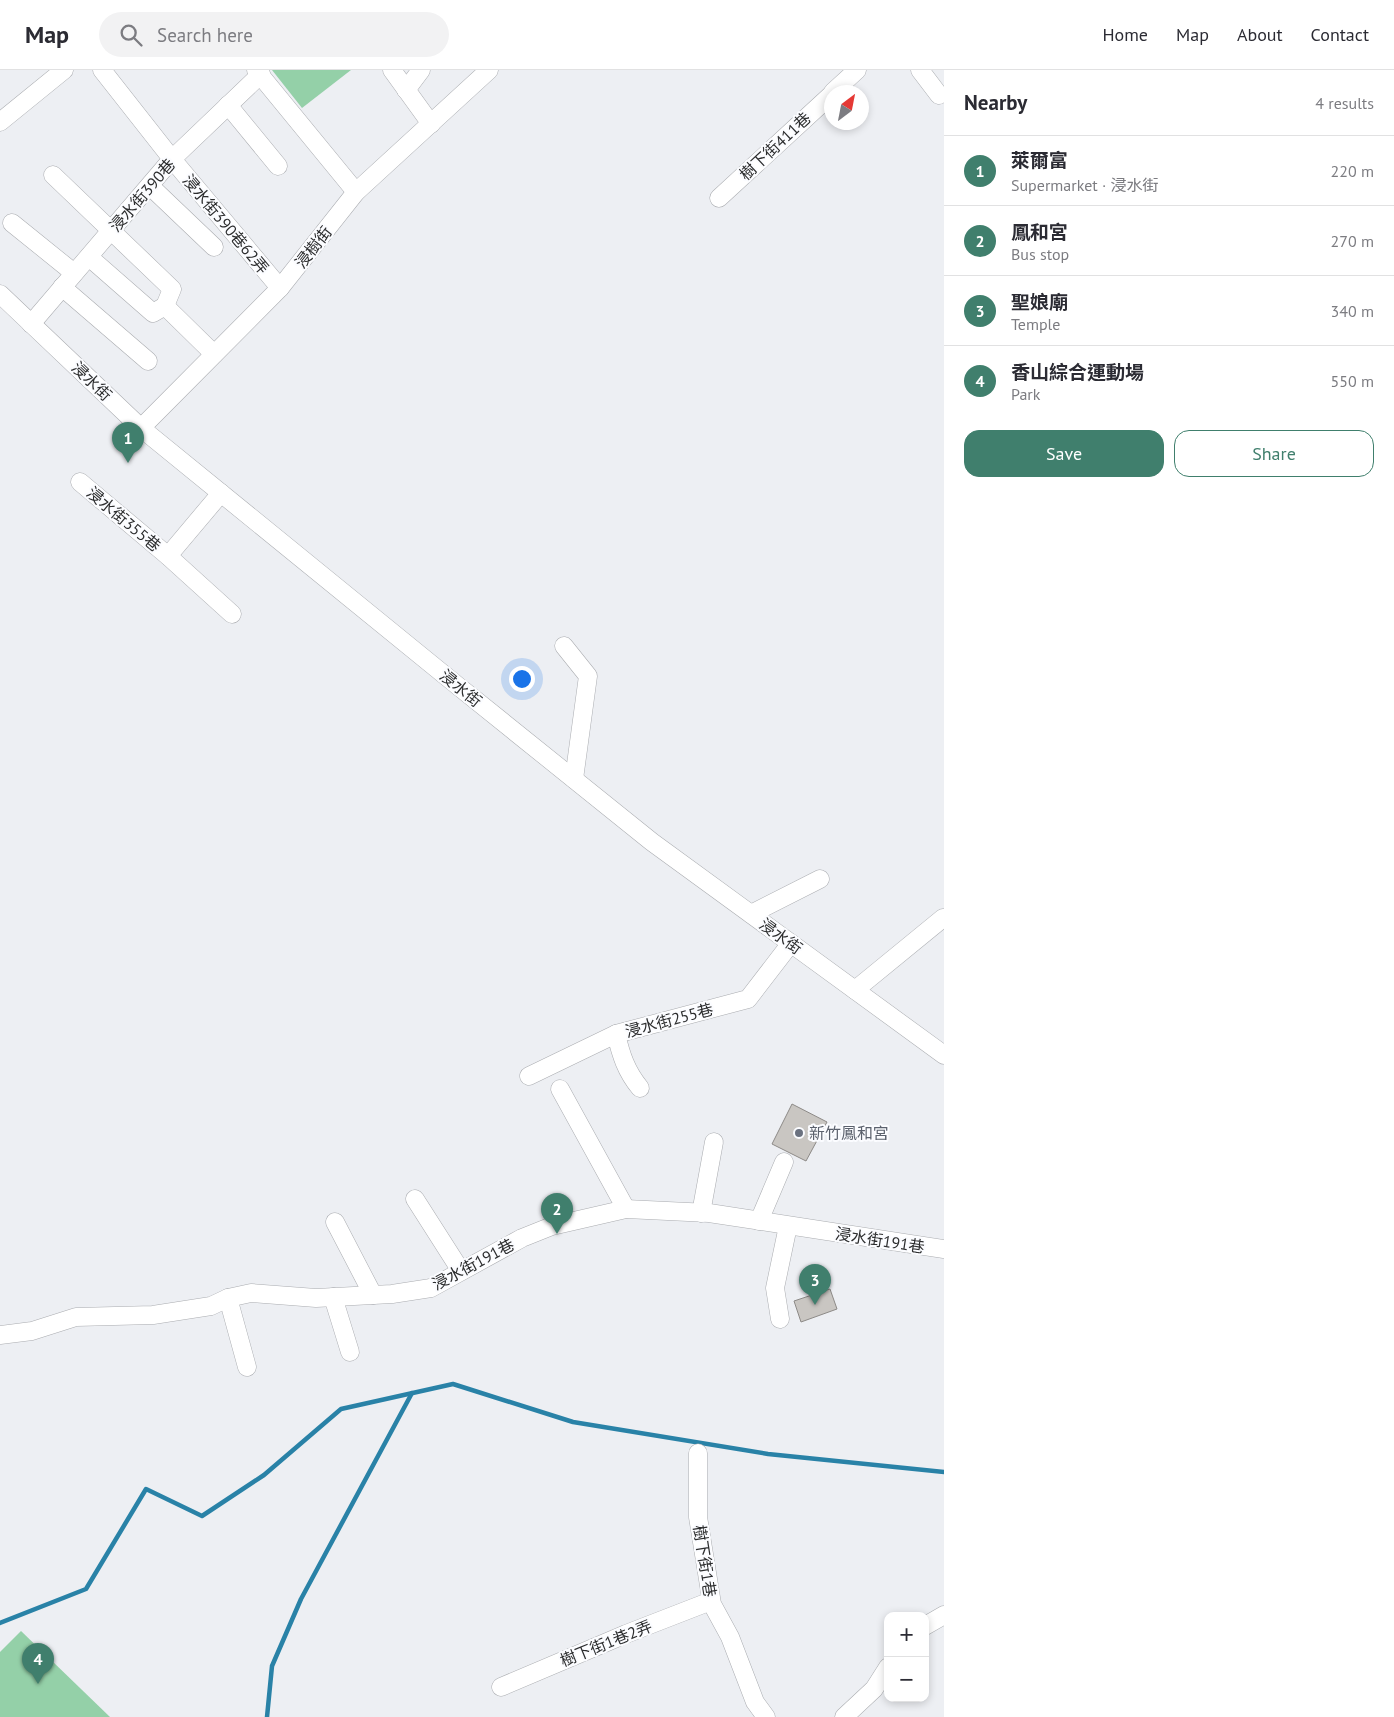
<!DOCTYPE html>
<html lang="en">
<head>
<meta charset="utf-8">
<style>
	:root { --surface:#fff; --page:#f2f2f3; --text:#2b2b33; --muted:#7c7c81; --line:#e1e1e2; --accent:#407f6d }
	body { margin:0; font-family:"PT Sans","Noto Sans TC",sans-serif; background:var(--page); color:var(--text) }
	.controls { position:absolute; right:15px; bottom:15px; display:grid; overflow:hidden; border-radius:10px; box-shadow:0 2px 8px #0003 }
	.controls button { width:45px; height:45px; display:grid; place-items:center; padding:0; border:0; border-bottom:1px solid var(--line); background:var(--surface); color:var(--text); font:25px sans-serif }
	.compass { position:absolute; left:824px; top:15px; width:45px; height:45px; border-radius:50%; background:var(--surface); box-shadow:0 2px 8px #0003; rotate:32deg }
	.you { position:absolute; left:521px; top:608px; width:18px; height:18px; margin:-12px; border:4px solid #fff; border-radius:50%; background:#1a73e8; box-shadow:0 0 0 8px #1a73e833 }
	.badge { display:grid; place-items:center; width:32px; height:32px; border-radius:50%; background:var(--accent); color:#fff; font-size:16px; font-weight:700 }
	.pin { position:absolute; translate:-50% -41px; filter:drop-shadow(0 1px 2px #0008) }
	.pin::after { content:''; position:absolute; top:26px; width:18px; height:15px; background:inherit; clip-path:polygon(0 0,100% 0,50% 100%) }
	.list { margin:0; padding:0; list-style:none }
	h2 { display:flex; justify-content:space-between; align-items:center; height:65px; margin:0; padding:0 20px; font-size:21px }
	h2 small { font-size:16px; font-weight:400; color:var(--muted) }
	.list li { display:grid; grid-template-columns:32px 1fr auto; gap:15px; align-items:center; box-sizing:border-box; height:70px; padding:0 20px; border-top:1px solid var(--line) }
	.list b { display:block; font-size:19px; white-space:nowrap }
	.list p { margin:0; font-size:16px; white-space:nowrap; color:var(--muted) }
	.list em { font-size:16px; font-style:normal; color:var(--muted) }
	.actions { display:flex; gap:10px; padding:15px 20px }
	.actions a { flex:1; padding:11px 0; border:1px solid var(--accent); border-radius:15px; text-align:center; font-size:18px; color:var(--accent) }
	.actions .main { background:var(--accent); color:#fff }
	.icon { flex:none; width:28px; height:28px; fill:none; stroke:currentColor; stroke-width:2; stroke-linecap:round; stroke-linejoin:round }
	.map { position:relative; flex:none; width:944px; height:1647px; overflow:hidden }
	header { display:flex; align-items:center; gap:30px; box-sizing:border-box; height:70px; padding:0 25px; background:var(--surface); border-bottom:1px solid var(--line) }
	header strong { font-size:24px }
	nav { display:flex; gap:28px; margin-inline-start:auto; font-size:18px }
	.search { width:350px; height:45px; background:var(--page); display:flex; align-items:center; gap:12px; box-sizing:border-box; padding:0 18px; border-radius:28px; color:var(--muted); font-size:19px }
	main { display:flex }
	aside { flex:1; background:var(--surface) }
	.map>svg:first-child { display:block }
	.green { fill:#94d0a8 }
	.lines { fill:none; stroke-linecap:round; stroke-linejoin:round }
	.stream { stroke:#2982a7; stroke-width:4.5 }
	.building { fill:#c9c6c2; stroke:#8d8a87 }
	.minor-casing { stroke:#aaacb0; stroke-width:19 }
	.minor { stroke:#fff; stroke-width:18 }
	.worship-dot { fill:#6b7280; stroke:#fbfcff; stroke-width:2 }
	.labels { text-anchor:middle; stroke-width:4; stroke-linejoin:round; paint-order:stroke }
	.street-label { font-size:16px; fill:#2c2d2e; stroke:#fbfcff }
	.worship-label { font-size:16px; fill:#5b616d; stroke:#fbfcff; text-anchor:start }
</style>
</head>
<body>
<header>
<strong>Map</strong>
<div class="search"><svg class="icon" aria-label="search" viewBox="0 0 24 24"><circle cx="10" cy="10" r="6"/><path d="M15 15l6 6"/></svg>Search here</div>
<nav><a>Home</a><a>Map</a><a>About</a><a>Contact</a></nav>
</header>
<main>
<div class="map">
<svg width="944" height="1647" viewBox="0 0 944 1647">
	<rect width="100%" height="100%" fill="#edeff3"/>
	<g class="green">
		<polygon points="272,0 351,0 302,38"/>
		<polygon points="21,1561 110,1647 0,1647 0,1582"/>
	</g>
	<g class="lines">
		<g class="stream">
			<polyline points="0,1553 86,1519 146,1419 202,1446 264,1405 341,1339 453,1314 573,1352 768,1384 944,1402"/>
			<polyline points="267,1647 272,1596 301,1529 412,1323"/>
		</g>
	</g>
	<g class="building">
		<polygon points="792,1034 827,1052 806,1091 772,1074"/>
		<polygon points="830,1219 837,1239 801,1252 794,1231"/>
	</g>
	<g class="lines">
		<g class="minor-casing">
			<g id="minor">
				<polyline points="102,0 172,89 280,218"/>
				<polyline points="256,0 356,122"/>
				<polyline points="392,0 431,54"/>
				<polyline points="920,0 939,25"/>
				<polyline points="406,20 421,0"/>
				<polyline points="833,22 857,0"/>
				<polyline points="228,35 278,96"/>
				<polyline points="0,52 64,0"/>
				<polyline points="53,105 172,219 165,236 153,243 89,187"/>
				<polyline points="150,116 214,177"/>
				<polyline points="719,128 832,24"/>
				<polyline points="12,153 74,203"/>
				<polyline points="62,217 148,291"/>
				<polyline points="0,224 141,358 458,616 652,772 944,985"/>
				<polyline points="165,236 214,284"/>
				<polyline points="31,254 172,89 261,4"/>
				<polyline points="141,358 280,218 356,122 489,0"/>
				<polyline points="80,412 168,486 232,544"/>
				<polyline points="168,486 221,423"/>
				<polyline points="564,576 588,606 574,709"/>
				<polyline points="751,844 820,809"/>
				<polyline points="855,920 943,848"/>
				<path d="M616 964C621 985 626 1001 640 1018"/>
				<polyline points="529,1006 616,964 748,929 791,873"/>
				<polyline points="560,1019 626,1139"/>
				<polyline points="415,1129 461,1201"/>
				<polyline points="701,1143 714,1072"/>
				<polyline points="759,1151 784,1092"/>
				<polyline points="335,1152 373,1225"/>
				<polyline points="333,1227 350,1282"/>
				<polyline points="228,1228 247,1297"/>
				<polyline points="780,1249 775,1218 788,1156"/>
				<polyline points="0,1265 32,1261 76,1247 153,1245 211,1236 228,1228 251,1223 316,1228 392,1224 431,1218 522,1168 552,1156 626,1139 709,1143 944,1179"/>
				<polyline points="698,1383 698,1447 712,1534 730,1567 755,1632 766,1647"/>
				<polyline points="925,1556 944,1545"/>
				<polyline points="501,1617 626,1564 711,1531"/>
				<polyline points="844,1647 874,1619 888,1597"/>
			</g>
		</g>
		<use href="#minor" class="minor"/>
	</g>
	<circle class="worship-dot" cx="799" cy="1063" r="5"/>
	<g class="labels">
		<g class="street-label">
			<text transform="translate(775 76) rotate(-43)" y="6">樹下街411巷</text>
			<text transform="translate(142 125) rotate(-49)" y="6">浸水街390巷</text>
			<text transform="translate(226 154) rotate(50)" y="6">浸水街390巷62弄</text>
			<text transform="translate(313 177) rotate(-52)" y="6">浸樹街</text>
			<text transform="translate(92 311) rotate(44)" y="6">浸水街</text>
			<text transform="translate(124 449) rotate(40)" y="6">浸水街355巷</text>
			<text transform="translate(461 618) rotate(39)" y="6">浸水街</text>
			<text transform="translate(781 866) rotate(36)" y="6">浸水街</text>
			<text transform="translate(669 950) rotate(-15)" y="6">浸水街255巷</text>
			<text transform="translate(880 1170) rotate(9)" y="6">浸水街191巷</text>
			<text transform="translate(473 1194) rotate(-28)" y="6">浸水街191巷</text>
			<text transform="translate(705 1491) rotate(81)" y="6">樹下街1巷</text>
			<text transform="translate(606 1573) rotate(-22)" y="6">樹下街1巷2弄</text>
		</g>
		<g class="worship-label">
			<text x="809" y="1069">新竹鳳和宮</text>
		</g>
	</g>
</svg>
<div class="controls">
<button>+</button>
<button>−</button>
</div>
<svg class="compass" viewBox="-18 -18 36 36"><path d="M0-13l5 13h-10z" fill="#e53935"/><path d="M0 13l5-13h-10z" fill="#7c7c81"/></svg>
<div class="you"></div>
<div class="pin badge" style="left:128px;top:393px">1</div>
<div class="pin badge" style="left:557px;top:1164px">2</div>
<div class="pin badge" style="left:815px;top:1235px">3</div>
<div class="pin badge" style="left:38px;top:1614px">4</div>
</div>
<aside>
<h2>Nearby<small>4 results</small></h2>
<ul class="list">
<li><span class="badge">1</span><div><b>萊爾富</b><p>Supermarket · 浸水街</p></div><em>220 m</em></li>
<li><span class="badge">2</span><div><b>鳳和宮</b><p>Bus stop</p></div><em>270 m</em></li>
<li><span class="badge">3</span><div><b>聖娘廟</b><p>Temple</p></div><em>340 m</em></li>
<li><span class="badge">4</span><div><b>香山綜合運動場</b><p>Park</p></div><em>550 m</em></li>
</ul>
<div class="actions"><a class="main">Save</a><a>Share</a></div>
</aside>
</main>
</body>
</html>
